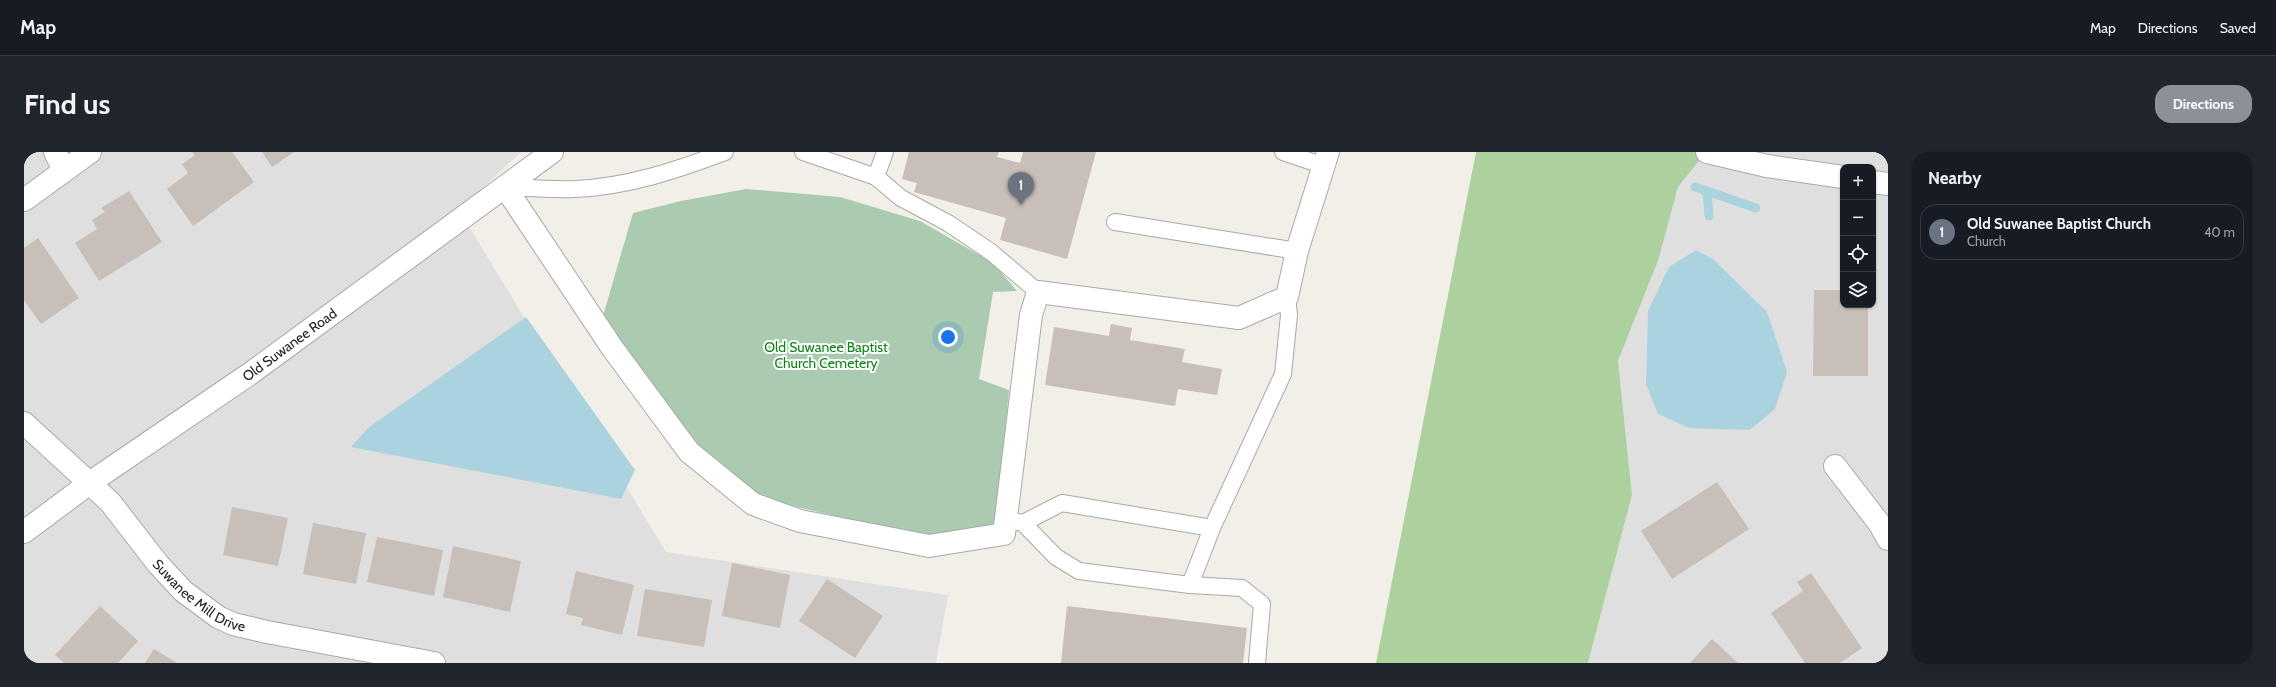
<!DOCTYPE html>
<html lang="en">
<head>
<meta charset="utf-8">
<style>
	:root { --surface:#171b24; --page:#20242c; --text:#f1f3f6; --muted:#9ea1a6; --line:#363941; --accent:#8c9099 }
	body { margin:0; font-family:Cabin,sans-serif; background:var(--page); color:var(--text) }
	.controls { position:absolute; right:12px; top:12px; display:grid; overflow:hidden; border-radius:8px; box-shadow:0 1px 3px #0004 }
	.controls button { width:36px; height:36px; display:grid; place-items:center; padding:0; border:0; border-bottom:1px solid var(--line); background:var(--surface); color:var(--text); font:20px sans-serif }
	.you { position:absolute; left:924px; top:185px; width:14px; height:14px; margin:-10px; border:3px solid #fff; border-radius:50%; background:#1a73e8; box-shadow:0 0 0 6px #1a73e833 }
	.badge { display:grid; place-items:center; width:26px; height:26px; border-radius:50%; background:var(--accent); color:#fff; font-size:13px; font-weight:700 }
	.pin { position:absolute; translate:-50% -33px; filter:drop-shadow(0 1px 2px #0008) }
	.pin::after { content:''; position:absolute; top:21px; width:14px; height:12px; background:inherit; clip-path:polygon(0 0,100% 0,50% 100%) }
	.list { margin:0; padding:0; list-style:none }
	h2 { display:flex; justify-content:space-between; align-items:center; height:52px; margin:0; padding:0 16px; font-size:17px }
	h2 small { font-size:13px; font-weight:400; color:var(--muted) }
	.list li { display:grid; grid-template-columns:26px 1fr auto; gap:12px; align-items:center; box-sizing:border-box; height:56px; margin:0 8px 8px; padding:0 8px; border:1px solid var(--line); border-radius:16px }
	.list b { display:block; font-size:15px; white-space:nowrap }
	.list p { margin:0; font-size:13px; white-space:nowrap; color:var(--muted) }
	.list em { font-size:13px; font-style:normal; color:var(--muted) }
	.icon { flex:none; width:22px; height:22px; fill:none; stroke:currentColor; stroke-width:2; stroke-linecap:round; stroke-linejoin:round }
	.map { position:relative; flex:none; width:1864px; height:511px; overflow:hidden; border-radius:16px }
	header { display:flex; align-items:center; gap:24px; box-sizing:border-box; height:56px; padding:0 20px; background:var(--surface); border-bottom:1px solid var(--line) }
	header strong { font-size:19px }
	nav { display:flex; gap:22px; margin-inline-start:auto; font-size:14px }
	.intro { display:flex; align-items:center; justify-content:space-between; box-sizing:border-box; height:96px; padding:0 24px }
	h1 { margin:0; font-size:28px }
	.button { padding:10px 18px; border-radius:16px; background:var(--accent); color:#fff; font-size:14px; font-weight:700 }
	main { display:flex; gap:24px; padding:0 24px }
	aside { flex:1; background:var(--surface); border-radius:16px; box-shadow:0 1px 3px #0004 }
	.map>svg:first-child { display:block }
	.residential { fill:#e0dfdf; fill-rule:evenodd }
	.forest { fill:#add19e }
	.cemetery { fill:#aacbaf }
	.water { fill:#aad3df }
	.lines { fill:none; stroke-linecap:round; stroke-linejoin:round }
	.stream { stroke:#aad3df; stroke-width:9 }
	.building { fill:#c7bfb8 }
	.service-casing { stroke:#a9a9a9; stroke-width:18 }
	.minor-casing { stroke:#a9a9a9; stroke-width:24 }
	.tertiary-casing { stroke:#a9a9a9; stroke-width:24 }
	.service { stroke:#fff; stroke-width:16 }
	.minor { stroke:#fff; stroke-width:22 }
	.tertiary { stroke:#fff; stroke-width:22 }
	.labels { text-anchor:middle; stroke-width:4; stroke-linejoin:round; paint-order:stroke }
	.street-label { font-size:14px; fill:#222; stroke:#fff }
	.park-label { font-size:14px; fill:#0c8416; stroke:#fff }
</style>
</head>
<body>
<header>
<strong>Map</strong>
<nav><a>Map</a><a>Directions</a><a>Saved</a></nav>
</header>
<div class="intro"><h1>Find us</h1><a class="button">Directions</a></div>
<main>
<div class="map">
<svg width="1864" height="511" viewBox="0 0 1864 511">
	<rect width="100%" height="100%" fill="#f2efe9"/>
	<g class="residential">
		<polygon points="0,0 497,0 435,58 642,400 924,443 912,511 0,511"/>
		<path d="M1682 0H1864V511H1564L1608 343 1594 209 1634 109 1654 35ZM1819 15H1849V153H1819Z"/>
	</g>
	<polygon class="forest" points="1452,0 1682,0 1654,35 1634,109 1594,209 1608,343 1564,511 1352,511"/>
	<polygon class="cemetery" points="722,37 816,45 896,69 969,111 993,139 969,140 955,227 985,238 973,366 967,375 900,385 748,349 717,334 679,304 579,164 609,61 657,49"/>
	<g class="water">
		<polygon points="1672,98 1690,108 1743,160 1763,220 1751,257 1726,278 1665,276 1634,262 1622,232 1624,159 1645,115"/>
		<polygon points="502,165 611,318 597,347 327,295 344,276"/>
	</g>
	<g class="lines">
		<g class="stream">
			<polyline points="1671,35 1732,56"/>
			<polyline points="1683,39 1685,64"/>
		</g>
	</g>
	<g class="building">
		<polygon points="168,0 208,0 230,30 169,74 143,37 164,21 158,12 171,3"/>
		<polygon points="238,0 270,0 248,15"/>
		<polygon points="885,0 975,0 973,5 996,11 999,0 1072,0 1043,107 976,88 982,66 890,40 893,31 878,27"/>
		<polygon points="105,39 138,90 75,129 51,91 73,77 68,68 81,60 77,56"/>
		<polygon points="14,86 55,146 17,172 0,148 0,96"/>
		<polygon points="1790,138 1819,138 1819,153 1844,153 1844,224 1789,224"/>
		<polygon points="1087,172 1108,176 1106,188 1161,197 1158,210 1198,217 1193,243 1154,237 1151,254 1021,233 1030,175 1085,184"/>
		<polygon points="1693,330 1725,377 1648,427 1617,379"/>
		<polygon points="208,355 264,366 254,414 199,403"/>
		<polygon points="289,371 342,381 332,432 279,422"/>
		<polygon points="353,385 419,398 410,444 343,430"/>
		<polygon points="429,394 497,409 486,460 419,445"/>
		<polygon points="708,411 766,423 756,476 698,464"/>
		<polygon points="552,419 610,433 598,483 557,473 559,466 542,462"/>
		<polygon points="1787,421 1838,496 1816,511 1781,511 1747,461 1779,439 1773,430"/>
		<polygon points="803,427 859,464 831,506 775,469"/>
		<polygon points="621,437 688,448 680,495 613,484"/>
		<polygon points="76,454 114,489 94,511 40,511 31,503"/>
		<polygon points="1043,454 1223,476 1219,511 1037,511"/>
		<polygon points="1688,487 1714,511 1666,511"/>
		<polygon points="130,497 153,511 121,511"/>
	</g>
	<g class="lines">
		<g class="service-casing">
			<g id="service">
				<polyline points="779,0 852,25 861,0"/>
				<polyline points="1259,0 1300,14"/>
				<polyline points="852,25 877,46 924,71 967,100 1014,140"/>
				<path d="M481 35C504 36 528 38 551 37 603 35 653 18 701 0"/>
				<polyline points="1091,70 1273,99"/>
				<polyline points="983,368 999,371 1032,405 1055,419 1166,433 1188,376 1259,222 1265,163 1263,145"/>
				<polyline points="999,371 1038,351 1188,376"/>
				<polyline points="1166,433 1218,436 1238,452 1233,511"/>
			</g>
		</g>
		<g class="minor-casing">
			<g id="minor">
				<polyline points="31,0 40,18"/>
				<polyline points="481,35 589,197 665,300 729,352 776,369 905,394 980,382 1007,163 1014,140 1215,166 1263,145 1273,99 1304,0"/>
				<polyline points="0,48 66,0"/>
				<path id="s1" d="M0 271 86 350 134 412 159 439 194 465 209 472 243 480 410 511"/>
				<polyline points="1811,314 1855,371 1864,387"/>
			</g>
		</g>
		<g class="tertiary-casing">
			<g id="tertiary">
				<polyline points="1683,0 1743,14 1819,25"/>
				<polyline points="1849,30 1864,32"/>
				<path id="s2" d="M0 380 67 330 227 221 528 0"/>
			</g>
		</g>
		<use href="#service" class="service"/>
		<use href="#minor" class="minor"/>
		<use href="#tertiary" class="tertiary"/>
	</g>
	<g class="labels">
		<g class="street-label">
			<text dy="5" stroke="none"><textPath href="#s2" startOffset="325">Old Suwanee Road</textPath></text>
			<text dy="5" stroke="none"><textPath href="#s1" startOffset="248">Suwanee Mill Drive</textPath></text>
		</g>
		<g class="park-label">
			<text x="802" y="200">Old Suwanee Baptist<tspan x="802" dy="16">Church Cemetery</tspan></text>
		</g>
	</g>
</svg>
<div class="controls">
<button>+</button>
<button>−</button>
<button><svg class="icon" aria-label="locate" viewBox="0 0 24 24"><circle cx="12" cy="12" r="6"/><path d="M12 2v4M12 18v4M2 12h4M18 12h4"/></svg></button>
<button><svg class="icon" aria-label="layers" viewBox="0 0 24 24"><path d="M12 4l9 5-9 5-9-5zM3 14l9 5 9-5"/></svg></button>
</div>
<div class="you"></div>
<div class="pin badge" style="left:997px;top:53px;background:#6b7280">1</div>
</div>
<aside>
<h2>Nearby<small></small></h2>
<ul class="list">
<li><span class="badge" style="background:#6b7280">1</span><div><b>Old Suwanee Baptist Church</b><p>Church</p></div><em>40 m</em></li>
</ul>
</aside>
</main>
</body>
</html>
